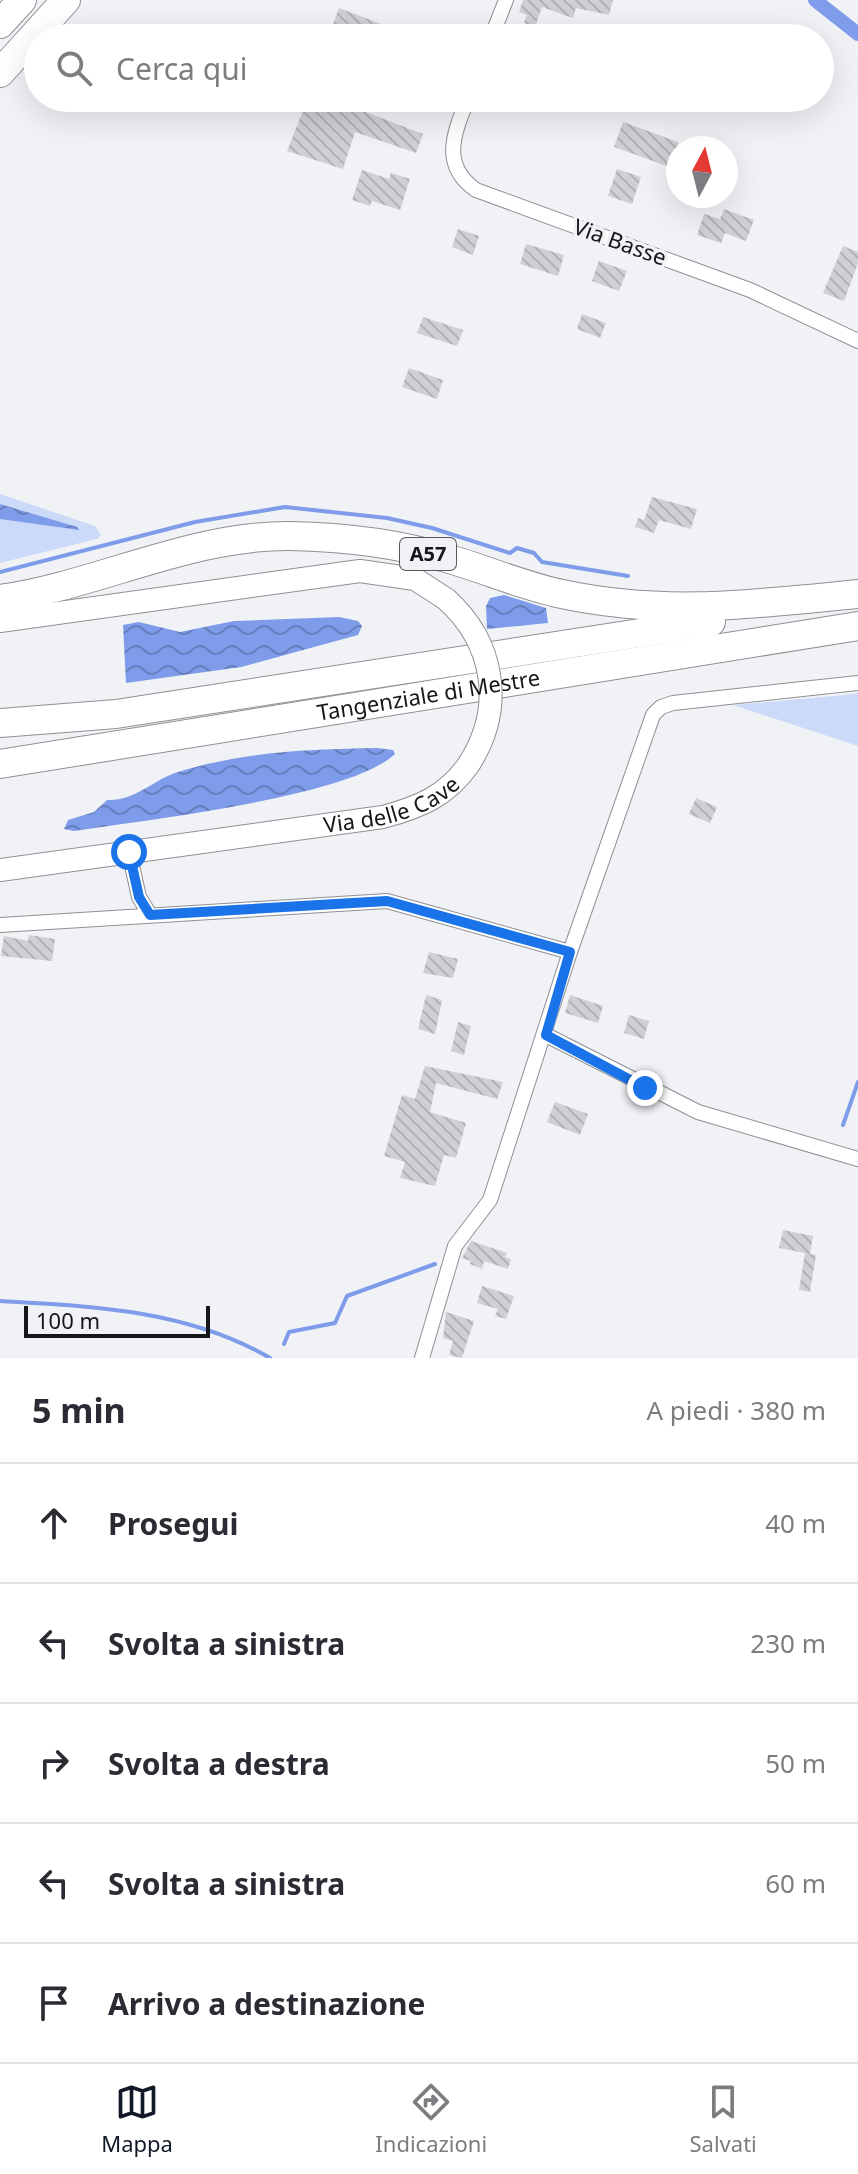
<!DOCTYPE html>
<html lang="it">
<head>
<meta charset="utf-8">
<style>
	:root { --surface:#fff; --page:#f7f7f7; --text:#2b2b33; --muted:#7c7c81; --line:#e1e1e2; --accent:#111827 }
	body { margin:0; font-family:"Noto Sans",sans-serif; background:var(--page); color:var(--text) }
	.compass { position:absolute; left:666px; top:136px; width:72px; height:72px; border-radius:50%; background:var(--surface); box-shadow:0 8px 32px #0002; rotate:7deg }
	.scale { position:absolute; left:24px; bottom:20px; width:186px; box-sizing:border-box; padding-left:8px; border:4px solid #151617; border-top:0; font-size:22px; line-height:28px; white-space:nowrap; color:#151617; -webkit-text-stroke:6px #f0f2f6; paint-order:stroke }
	.stop { position:absolute; width:24px; height:24px; margin:-18px; border:6px solid #1a73e8; border-radius:50%; background:#fff }
	.stop.end { background:#1a73e8; border-color:#fff; box-shadow:0 2px 8px #0008 }
	.list { margin:0; padding:0; list-style:none }
	h2 { display:flex; justify-content:space-between; align-items:center; height:104px; margin:0; padding:0 32px; font-size:34px }
	h2 small { font-size:26px; font-weight:400; color:var(--muted) }
	.list li { display:grid; grid-template-columns:52px 1fr auto; gap:24px; align-items:center; box-sizing:border-box; height:120px; padding:0 32px; border-top:2px solid var(--line) }
	.list b { display:block; font-size:30px; white-space:nowrap }
	.list em { font-size:26px; font-style:normal; color:var(--muted) }
	.icon { flex:none; width:44px; height:44px; fill:none; stroke:currentColor; stroke-width:2; stroke-linecap:round; stroke-linejoin:round }
	.map { position:relative; flex:none; width:858px; height:1358px; overflow:hidden }
	.search { position:absolute; background:var(--surface); box-shadow:0 8px 32px #0002; left:24px; right:24px; top:24px; height:88px; display:flex; align-items:center; gap:20px; box-sizing:border-box; padding:0 28px; border-radius:44px; color:var(--muted); font-size:30px }
	.sheet { height:704px; background:var(--surface) }
	nav { display:flex; justify-content:space-around; align-items:center; box-sizing:border-box; height:112px; border-top:2px solid var(--line); background:var(--surface); font-size:22px; color:var(--muted) }
	nav a { display:grid; justify-items:center; gap:4px }
	nav .on { color:var(--accent) }
	.map>svg:first-child { display:block }
	.green { fill:#ccdafa }
	.water { fill:url(#water-waves) }
	.lines { fill:none; stroke-linecap:round; stroke-linejoin:round }
	.stream { stroke:#7f9cea; stroke-width:4 }
	.canal { stroke:#7f9cea; stroke-width:14 }
	.building { fill:url(#building-back-hatch) }
	.street-casing { stroke:#8e9094; stroke-width:16 }
	.secondary-casing { stroke:#8e9094; stroke-width:24 }
	.highway-casing { stroke:#8e9094; stroke-width:30 }
	.street { stroke:#fff; stroke-width:14 }
	.secondary { stroke:#fff; stroke-width:22 }
	.highway { stroke:#fff; stroke-width:28 }
	.secondary-bridge-casing { stroke:#8e9094; stroke-width:24; stroke-linecap:butt }
	.secondary-bridge { stroke:#fff; stroke-width:22 }
	.route { stroke:#1a73e8; stroke-width:10 }
	.labels { text-anchor:middle; stroke-width:7; stroke-linejoin:round; paint-order:stroke }
	.shield { fill:#f0f2f6; stroke:#57585a; stroke-width:2 }
	.shield-label { font-size:20px; font-weight:bold; fill:#151617 }
	.street-label { font-size:22px; fill:#151617; stroke:#f0f2f6 }
</style>
</head>
<body>
<div class="map">
<svg width="858" height="1358" viewBox="0 0 858 1358">
	<defs>
		<pattern id="water-waves" width="16" height="10" patternUnits="userSpaceOnUse" patternTransform="scale(2)"><rect width="16" height="10" fill="#7f9cea"/><path d="M0 5q4-4 8 0t8 0" fill="none" stroke="#677ebd"/></pattern>
		<pattern id="building-back-hatch" width="6" height="6" patternUnits="userSpaceOnUse" patternTransform="scale(2)"><rect width="6" height="6" fill="#ced0d4"/><path d="M-1 5l2 2M0 0l6 6M5-1l2 2" fill="none" stroke="#b0b2b5"/></pattern>
	</defs>
	<rect width="100%" height="100%" fill="#f0f2f6"/>
	<g class="green">
		<polygon points="0,494 95,526 101,535 97,539 0,563"/>
		<polygon points="858,693 858,746 733,705 845,695"/>
	</g>
	<g class="water">
		<polygon points="0,504 77,527 79,530 0,519"/>
		<polygon points="504,595 546,608 548,623 487,629 486,606 490,598"/>
		<polygon points="339,617 358,621 362,626 358,635 241,667 126,683 123,625 139,622 180,632 234,621"/>
		<path d="M377 748 393 750 395 754C350 797 144 820 74 831L64 829 68 820 94 812 107 800C135 801 150 782 175 773 240 752 309 749 377 748Z"/>
	</g>
	<g class="lines">
		<g class="stream">
			<polyline points="0,572 195,522 285,507 387,518 432,528 510,553 517,548 534,553 542,562 628,576"/>
			<polyline points="843,1125 858,1082"/>
			<path d="M0 1301C92 1306 188 1310 270 1358"/>
			<polyline points="284,1344 289,1332 335,1323 347,1296 435,1264"/>
		</g>
		<polyline class="canal" points="815,0 858,34"/>
	</g>
	<g class="building">
		<polygon points="523,0 613,0 609,15 576,8 573,18 542,7 535,27 524,23 527,15 519,12"/>
		<polygon points="339,8 381,24 376,38 328,38"/>
		<polygon points="308,98 329,98 423,134 416,153 355,132 343,169 287,151"/>
		<polygon points="623,122 678,142 678,170 614,147"/>
		<polygon points="617,169 641,177 632,204 608,196"/>
		<polygon points="362,170 389,179 391,173 410,179 400,210 372,201 370,206 352,200"/>
		<polygon points="724,209 754,220 746,241 725,233 721,243 697,235 704,214 720,219"/>
		<polygon points="458,229 479,236 473,255 452,247"/>
		<polygon points="526,244 564,255 558,276 520,264"/>
		<polygon points="843,246 858,252 858,263 844,301 823,293"/>
		<polygon points="599,261 627,271 619,291 592,281"/>
		<polygon points="582,314 606,323 600,338 577,329"/>
		<polygon points="423,317 463,330 457,346 417,333"/>
		<polygon points="409,368 443,380 437,399 402,387"/>
		<polygon points="652,497 697,509 691,529 659,520 654,533 635,527 638,518 644,520"/>
		<polygon points="696,798 717,807 710,823 689,814"/>
		<polygon points="29,935 55,939 52,961 1,956 4,936 28,941"/>
		<polygon points="429,952 458,959 453,978 423,973"/>
		<polygon points="426,995 442,1000 435,1034 418,1029"/>
		<polygon points="570,995 603,1006 598,1023 565,1013"/>
		<polygon points="629,1015 649,1021 644,1039 624,1033"/>
		<polygon points="458,1022 471,1026 464,1055 451,1051"/>
		<polygon points="425,1066 503,1082 497,1099 436,1083 430,1112 466,1123 456,1158 444,1155 435,1186 400,1178 405,1162 384,1156 402,1095 415,1099"/>
		<polygon points="555,1102 588,1114 580,1135 547,1122"/>
		<polygon points="783,1230 813,1236 810,1254 816,1255 810,1292 799,1290 805,1253 779,1248"/>
		<polygon points="471,1241 507,1253 505,1257 511,1259 508,1269 484,1261 482,1269 470,1264 471,1261 462,1258"/>
		<polygon points="482,1286 514,1296 506,1319 495,1316 498,1309 477,1303"/>
		<polygon points="446,1312 474,1321 462,1358 449,1355 453,1341 443,1338"/>
	</g>
	<g class="lines">
		<g class="street-casing">
			<g id="street">
				<polyline points="491,38 506,0"/>
				<path d="M468 98C454 133 440 165 476 190L750 290 858 341"/>
				<polyline points="129,852 139,897 150,915"/>
				<polyline points="0,925 387,901 570,952"/>
				<polyline points="546,1035 698,1112 858,1159"/>
				<polyline points="422,1358 455,1246 490,1200 570,952 653,715 661,707 673,703 858,683"/>
			</g>
		</g>
		<g class="secondary-casing">
			<g id="secondary">
				<polyline points="0,621 360,571 415,579 446,599"/>
				<path id="s1" d="M0 870 383 817C420 807 447 796 469 764"/>
			</g>
		</g>
		<g class="highway-casing">
			<g id="highway">
				<polyline points="0,24 22,0"/>
				<polyline points="0,73 66,0"/>
				<path d="M0 599C98 585 190 535 290 536 342 537 396 543 446 558 485 569 523 586 562 594 664 616 756 604 858 594"/>
				<polyline points="0,723 116,714 711,622"/>
				<path id="s2" d="M0 764 858 626"/>
			</g>
		</g>
		<use href="#street" class="street"/>
		<use href="#secondary" class="secondary"/>
		<use href="#highway" class="highway"/>
		<g class="secondary-bridge-casing">
			<path id="secondary-bridge" d="M446 599C495 643 505 708 469 764"/>
		</g>
		<use href="#secondary-bridge" class="secondary-bridge"/>
	</g>
	<g class="lines">
		<polyline class="route" points="129,852 139,897 150,915 387,901 570,952 546,1035 645,1088"/>
	</g>
	<g class="labels">
		<rect class="shield" x="400" y="538" width="56" height="32" rx="6"/>
		<g class="shield-label">
			<text x="428" y="561">A57</text>
		</g>
		<g class="street-label">
			<text transform="translate(620 242) rotate(20)" y="8">Via Basse</text>
			<text dy="8" stroke="none"><textPath href="#s2" startOffset="434">Tangenziale di Mestre</textPath></text>
			<text dy="8" stroke="none"><textPath href="#s1" startOffset="398">Via delle Cave</textPath></text>
		</g>
	</g>
</svg>
<svg class="compass" viewBox="-18 -18 36 36"><path d="M0-13l5 13h-10z" fill="#e53935"/><path d="M0 13l5-13h-10z" fill="#7c7c81"/></svg>
<div class="scale">100 m</div>
<div class="stop" style="left:129px;top:852px"></div>
<div class="stop end" style="left:645px;top:1088px"></div>
<div class="search"><svg class="icon" aria-label="search" viewBox="0 0 24 24"><circle cx="10" cy="10" r="6"/><path d="M15 15l6 6"/></svg>Cerca qui</div>
</div>
<section class="sheet">
<h2>5 min<small>A piedi · 380 m</small></h2>
<ul class="list">
<li><svg class="icon" aria-label="ahead" viewBox="0 0 24 24"><path d="M12 20V5M6 11l6-6 6 6"/></svg><div><b>Prosegui</b></div><em>40 m</em></li>
<li><svg class="icon" aria-label="left" viewBox="0 0 24 24"><path d="M17 20v-9H6M10 6l-5 5 5 5"/></svg><div><b>Svolta a sinistra</b></div><em>230 m</em></li>
<li><svg class="icon" aria-label="right" viewBox="0 0 24 24"><path d="M7 20v-9h11M14 6l5 5-5 5"/></svg><div><b>Svolta a destra</b></div><em>50 m</em></li>
<li><svg class="icon" aria-label="left" viewBox="0 0 24 24"><path d="M17 20v-9H6M10 6l-5 5 5 5"/></svg><div><b>Svolta a sinistra</b></div><em>60 m</em></li>
<li><svg class="icon" aria-label="arrive" viewBox="0 0 24 24"><path d="M6 21V4h12l-3 4 3 4H6"/></svg><div><b>Arrivo a destinazione</b></div></li>
</ul>
</section>
<nav>
<a class="on"><svg class="icon" aria-label="map" viewBox="0 0 24 24"><path d="M3 6l6-2 6 2 6-2v14l-6 2-6-2-6 2zM9 4v14M15 6v14"/></svg>Mappa</a>
<a><svg class="icon" aria-label="directions" viewBox="0 0 24 24"><path d="M12 3l9 9-9 9-9-9zM9 14v-3h6M13 9l2 2-2 2"/></svg>Indicazioni</a>
<a><svg class="icon" aria-label="saved" viewBox="0 0 24 24"><path d="M7 4h10v16l-5-4-5 4z"/></svg>Salvati</a>
</nav>
</body>
</html>
